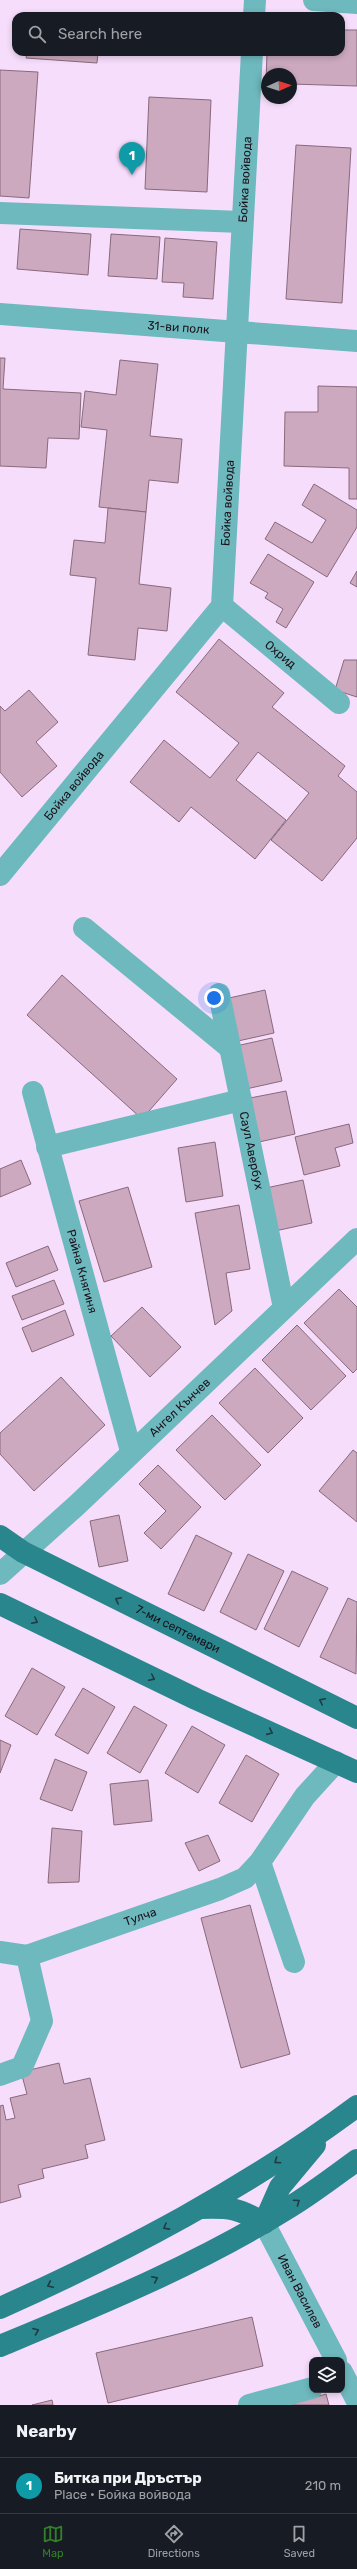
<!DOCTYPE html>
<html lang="en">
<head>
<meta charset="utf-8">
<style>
	:root { --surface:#171b24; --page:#242831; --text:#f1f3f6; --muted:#9ea1a6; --line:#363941; --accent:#348029 }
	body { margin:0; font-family:Rubik,sans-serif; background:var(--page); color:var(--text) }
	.controls { position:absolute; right:12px; bottom:12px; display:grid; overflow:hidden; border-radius:8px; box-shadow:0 2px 6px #0003 }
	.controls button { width:36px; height:36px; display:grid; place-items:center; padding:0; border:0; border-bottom:1px solid var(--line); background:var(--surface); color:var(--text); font:20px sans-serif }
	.compass { position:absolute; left:261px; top:68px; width:36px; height:36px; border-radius:50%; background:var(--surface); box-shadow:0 2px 6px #0003; rotate:87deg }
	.you { position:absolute; left:214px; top:998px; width:14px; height:14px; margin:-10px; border:3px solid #fff; border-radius:50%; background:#1a73e8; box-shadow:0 0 0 6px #1a73e833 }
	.badge { display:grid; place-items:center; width:26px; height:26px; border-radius:50%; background:var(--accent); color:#fff; font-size:13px; font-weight:700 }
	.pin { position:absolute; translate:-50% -33px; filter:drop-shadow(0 1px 2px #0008) }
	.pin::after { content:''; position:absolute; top:21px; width:14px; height:12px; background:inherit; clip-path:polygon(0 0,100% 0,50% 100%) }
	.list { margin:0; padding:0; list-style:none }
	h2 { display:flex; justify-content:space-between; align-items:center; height:52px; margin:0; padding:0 16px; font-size:17px }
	h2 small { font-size:13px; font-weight:400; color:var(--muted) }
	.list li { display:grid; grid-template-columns:26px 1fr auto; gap:12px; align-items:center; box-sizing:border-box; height:56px; padding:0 16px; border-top:1px solid var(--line) }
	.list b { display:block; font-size:15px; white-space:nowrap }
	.list p { margin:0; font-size:13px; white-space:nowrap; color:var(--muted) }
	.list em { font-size:13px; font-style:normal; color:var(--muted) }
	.icon { flex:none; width:22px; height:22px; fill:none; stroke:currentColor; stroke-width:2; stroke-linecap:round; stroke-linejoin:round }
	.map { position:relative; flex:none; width:357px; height:2405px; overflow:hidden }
	.search { position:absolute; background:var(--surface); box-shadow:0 2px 6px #0003; left:12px; right:12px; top:12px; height:44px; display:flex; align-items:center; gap:10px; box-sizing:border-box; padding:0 14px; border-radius:12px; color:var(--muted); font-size:15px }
	.sheet { height:108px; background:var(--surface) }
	nav { display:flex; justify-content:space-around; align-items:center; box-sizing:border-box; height:56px; border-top:1px solid var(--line); background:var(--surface); font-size:11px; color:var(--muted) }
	nav a { display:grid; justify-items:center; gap:2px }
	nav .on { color:var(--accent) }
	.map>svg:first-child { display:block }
	.building { fill:#cca9bf; stroke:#89697c }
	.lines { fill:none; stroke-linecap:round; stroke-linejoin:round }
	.minor { stroke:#6eb9be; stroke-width:22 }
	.major { stroke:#29868c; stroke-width:22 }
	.oneway { stroke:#203b43 }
	.labels { text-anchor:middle; stroke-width:4; stroke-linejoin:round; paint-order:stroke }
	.street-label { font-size:12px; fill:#1b121c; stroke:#fbf0fd }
</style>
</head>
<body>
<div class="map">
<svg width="357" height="2405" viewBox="0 0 357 2405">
	<rect width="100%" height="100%" fill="#f7ddfc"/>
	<g class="building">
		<polygon points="341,30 357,30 357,86 291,84 291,74 267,74 266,83 267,52 341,52"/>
		<polygon points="27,52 98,52 97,63 26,58"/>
		<polygon points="0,70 38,72 29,198 0,196"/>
		<polygon points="149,97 211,100 207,192 145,189"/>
		<polygon points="296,145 351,148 342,303 286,299"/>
		<polygon points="20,229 91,234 88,275 17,269"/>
		<polygon points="111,234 160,237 157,279 108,276"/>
		<polygon points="165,238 217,242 213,299 183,297 184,283 162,282"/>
		<polygon points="0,358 5,358 3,389 81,393 79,439 48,438 46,468 0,466"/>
		<polygon points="120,360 158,364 150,436 182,439 178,483 149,480 146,512 99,507 107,430 81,427 85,391 116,395"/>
		<polygon points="318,386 357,387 357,499 349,499 349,468 284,466 285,412 318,412"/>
		<polygon points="314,484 357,510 357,527 327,577 265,539 275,522 312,543 326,520 302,505"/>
		<polygon points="108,508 146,512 139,584 171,588 167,631 138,628 135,660 88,655 96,578 70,575 74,540 105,543"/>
		<polygon points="268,554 314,582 286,628 276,622 283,609 265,598 268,593 250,583"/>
		<polygon points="357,571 357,587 350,583"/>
		<polygon points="219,639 284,693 272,707 345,766 338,776 357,792 357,838 322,881 271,840 309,793 258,752 236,780 286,820 255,859 191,807 179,822 130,782 164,740 210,778 239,743 176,692"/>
		<polygon points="344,660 357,660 357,697 335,690"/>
		<polygon points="29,690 58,722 36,742 57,766 22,797 0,772 0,706 5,711"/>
		<polygon points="62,975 177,1079 142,1119 27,1015"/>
		<polygon points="265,990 274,1033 238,1041 229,998"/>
		<polygon points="272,1038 282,1081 246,1089 236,1046"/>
		<polygon points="286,1091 295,1134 259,1142 250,1098"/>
		<polygon points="349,1124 353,1143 335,1148 340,1166 304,1175 295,1137"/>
		<polygon points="215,1142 223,1196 186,1202 178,1148"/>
		<polygon points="21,1160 31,1184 0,1197 0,1169"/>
		<polygon points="303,1180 312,1223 275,1231 266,1188"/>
		<polygon points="128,1187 152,1267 104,1282 79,1201"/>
		<polygon points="239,1205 250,1269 226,1273 232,1311 215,1325 195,1213"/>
		<polygon points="48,1246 58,1270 16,1287 6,1263"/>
		<polygon points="54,1280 64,1304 22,1320 12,1296"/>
		<polygon points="339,1289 357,1307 357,1369 353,1373 304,1323"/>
		<polygon points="142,1307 181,1347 150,1377 111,1336"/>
		<polygon points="65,1310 74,1335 32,1352 22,1328"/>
		<polygon points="297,1325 346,1376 311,1410 262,1360"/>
		<polygon points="255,1368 303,1418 268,1453 219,1403"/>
		<polygon points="61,1377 105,1425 34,1491 0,1454 0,1433"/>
		<polygon points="212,1415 261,1465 225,1500 176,1450"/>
		<polygon points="353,1450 357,1453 357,1522 319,1491"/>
		<polygon points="158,1465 201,1507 161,1549 144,1533 166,1511 139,1484"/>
		<polygon points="119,1515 128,1561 99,1567 90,1521"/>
		<polygon points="196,1535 232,1553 204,1611 168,1594"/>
		<polygon points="248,1554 284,1571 256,1630 220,1612"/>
		<polygon points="292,1571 328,1588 299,1647 264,1629"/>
		<polygon points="348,1598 357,1602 356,1674 320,1657"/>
		<polygon points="32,1668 65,1687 37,1735 5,1716"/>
		<polygon points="83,1688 115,1707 88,1754 55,1735"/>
		<polygon points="134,1706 167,1725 140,1773 107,1753"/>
		<polygon points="192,1726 225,1745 198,1793 165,1773"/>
		<polygon points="0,1740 11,1745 0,1773"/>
		<polygon points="246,1755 279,1774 252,1822 219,1803"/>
		<polygon points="55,1759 87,1772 72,1811 40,1799"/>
		<polygon points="148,1780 152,1821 114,1825 110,1784"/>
		<polygon points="52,1828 82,1831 79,1882 48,1883"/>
		<polygon points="208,1835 220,1861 199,1871 185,1843"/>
		<polygon points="250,1905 290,2054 241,2068 201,1918"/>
		<polygon points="59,2063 64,2084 90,2078 105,2140 85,2145 88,2158 42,2169 44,2178 18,2185 21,2197 0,2203 0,2106 3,2105 6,2120 15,2118 10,2098 27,2094 21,2072"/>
		<polygon points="252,2317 263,2366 108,2403 96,2353"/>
		<polygon points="326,2394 329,2405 288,2405"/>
		<polygon points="52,2400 53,2405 32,2405"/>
	</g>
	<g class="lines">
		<g class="minor">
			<polyline points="314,0 357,3"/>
			<polyline points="254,16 255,0"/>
			<polyline points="0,213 242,222"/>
			<path id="s1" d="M0 314 357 341"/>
			<path id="s2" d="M222 606 339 703"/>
			<path id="s3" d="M0 875 222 606 252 52"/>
			<polyline points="84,928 230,1048"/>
			<path id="s4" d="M219 994 284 1308"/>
			<path id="s5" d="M33 1092 131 1451"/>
			<polyline points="47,1147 241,1100"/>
			<path id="s6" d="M0 1574 77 1505 357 1239"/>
			<polyline points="260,1862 294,1962"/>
			<polyline points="0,1952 27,1956"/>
			<path id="s7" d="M0 2075 22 2067 42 2021 27 1956 220 1889 245 1878 260 1862 305 1796 336 1762"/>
			<path id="s8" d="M264 2223 336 2360"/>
			<polyline points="342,2372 357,2401"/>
			<polyline points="249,2405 312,2388"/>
		</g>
		<g class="major">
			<path id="s9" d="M0 1536 23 1552 357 1718"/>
			<polyline points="0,1604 196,1699 357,1772"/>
			<path d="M201 2208C230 2207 238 2208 264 2223"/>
			<polyline points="264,2223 280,2187 315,2145"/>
			<path d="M0 2308C125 2252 247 2188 357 2106"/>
			<path d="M0 2346C99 2305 199 2264 290 2207 313 2193 335 2176 357 2160"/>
		</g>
	</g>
	<defs><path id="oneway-chevron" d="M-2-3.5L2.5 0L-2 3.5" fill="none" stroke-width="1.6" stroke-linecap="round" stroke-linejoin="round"/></defs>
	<g class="oneway">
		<use href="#oneway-chevron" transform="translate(118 1600) rotate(-153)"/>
		<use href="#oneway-chevron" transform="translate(35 1621) rotate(27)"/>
		<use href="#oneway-chevron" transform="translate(152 1678) rotate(26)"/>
		<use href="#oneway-chevron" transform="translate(322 1701) rotate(-154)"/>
		<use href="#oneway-chevron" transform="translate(270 1732) rotate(24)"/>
		<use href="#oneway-chevron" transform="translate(277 2161) rotate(146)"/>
		<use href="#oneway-chevron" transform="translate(297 2202) rotate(-35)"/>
		<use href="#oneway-chevron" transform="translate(166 2227) rotate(151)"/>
		<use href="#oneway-chevron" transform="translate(155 2279) rotate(-26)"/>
		<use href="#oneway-chevron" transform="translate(50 2285) rotate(155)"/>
		<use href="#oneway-chevron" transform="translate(36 2331) rotate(-22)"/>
	</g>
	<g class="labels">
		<g class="street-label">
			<text dy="4" stroke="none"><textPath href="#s3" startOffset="776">Бойка войвода</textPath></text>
			<text dy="4" stroke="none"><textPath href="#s1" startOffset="179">31-ви полк</textPath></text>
			<text dy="4" stroke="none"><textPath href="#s3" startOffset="452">Бойка войвода</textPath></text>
			<text dy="4" stroke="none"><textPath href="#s2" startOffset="76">Охрид</textPath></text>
			<text dy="4" stroke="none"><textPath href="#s3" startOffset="116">Бойка войвода</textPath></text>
			<text dy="4" stroke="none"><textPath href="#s4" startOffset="160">Саул Авербух</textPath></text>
			<text dy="4" stroke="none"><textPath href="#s5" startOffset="186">Райна Княгиня</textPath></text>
			<text dy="4" stroke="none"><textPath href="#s6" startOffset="245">Ангел Кънчев</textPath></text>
			<text dy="4" stroke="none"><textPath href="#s9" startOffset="201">7-ми септември</textPath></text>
			<text dy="4" stroke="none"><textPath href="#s7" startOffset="260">Тулча</textPath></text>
			<text dy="4" stroke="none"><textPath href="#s8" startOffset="77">Иван Василев</textPath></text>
		</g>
	</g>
</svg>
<div class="controls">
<button><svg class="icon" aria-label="layers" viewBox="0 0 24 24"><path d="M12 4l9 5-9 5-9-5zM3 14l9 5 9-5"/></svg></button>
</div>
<svg class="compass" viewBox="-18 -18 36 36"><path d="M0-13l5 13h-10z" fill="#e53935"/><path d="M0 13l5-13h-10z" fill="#9ea1a6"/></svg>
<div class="you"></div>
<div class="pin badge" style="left:132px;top:175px;background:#0f9aa8">1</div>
<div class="search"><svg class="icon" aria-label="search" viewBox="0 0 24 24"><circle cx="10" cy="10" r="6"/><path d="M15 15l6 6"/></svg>Search here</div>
</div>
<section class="sheet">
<h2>Nearby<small></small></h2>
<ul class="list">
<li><span class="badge" style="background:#0f9aa8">1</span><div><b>Битка при Дръстър</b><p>Place · Бойка войвода</p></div><em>210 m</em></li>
</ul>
</section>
<nav>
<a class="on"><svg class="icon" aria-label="map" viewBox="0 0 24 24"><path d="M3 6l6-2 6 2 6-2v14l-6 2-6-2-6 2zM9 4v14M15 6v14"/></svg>Map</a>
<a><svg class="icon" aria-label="directions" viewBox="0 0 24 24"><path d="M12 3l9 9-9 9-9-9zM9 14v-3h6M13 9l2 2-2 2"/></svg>Directions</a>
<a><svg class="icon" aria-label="saved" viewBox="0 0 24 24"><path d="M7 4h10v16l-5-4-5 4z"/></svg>Saved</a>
</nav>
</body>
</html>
